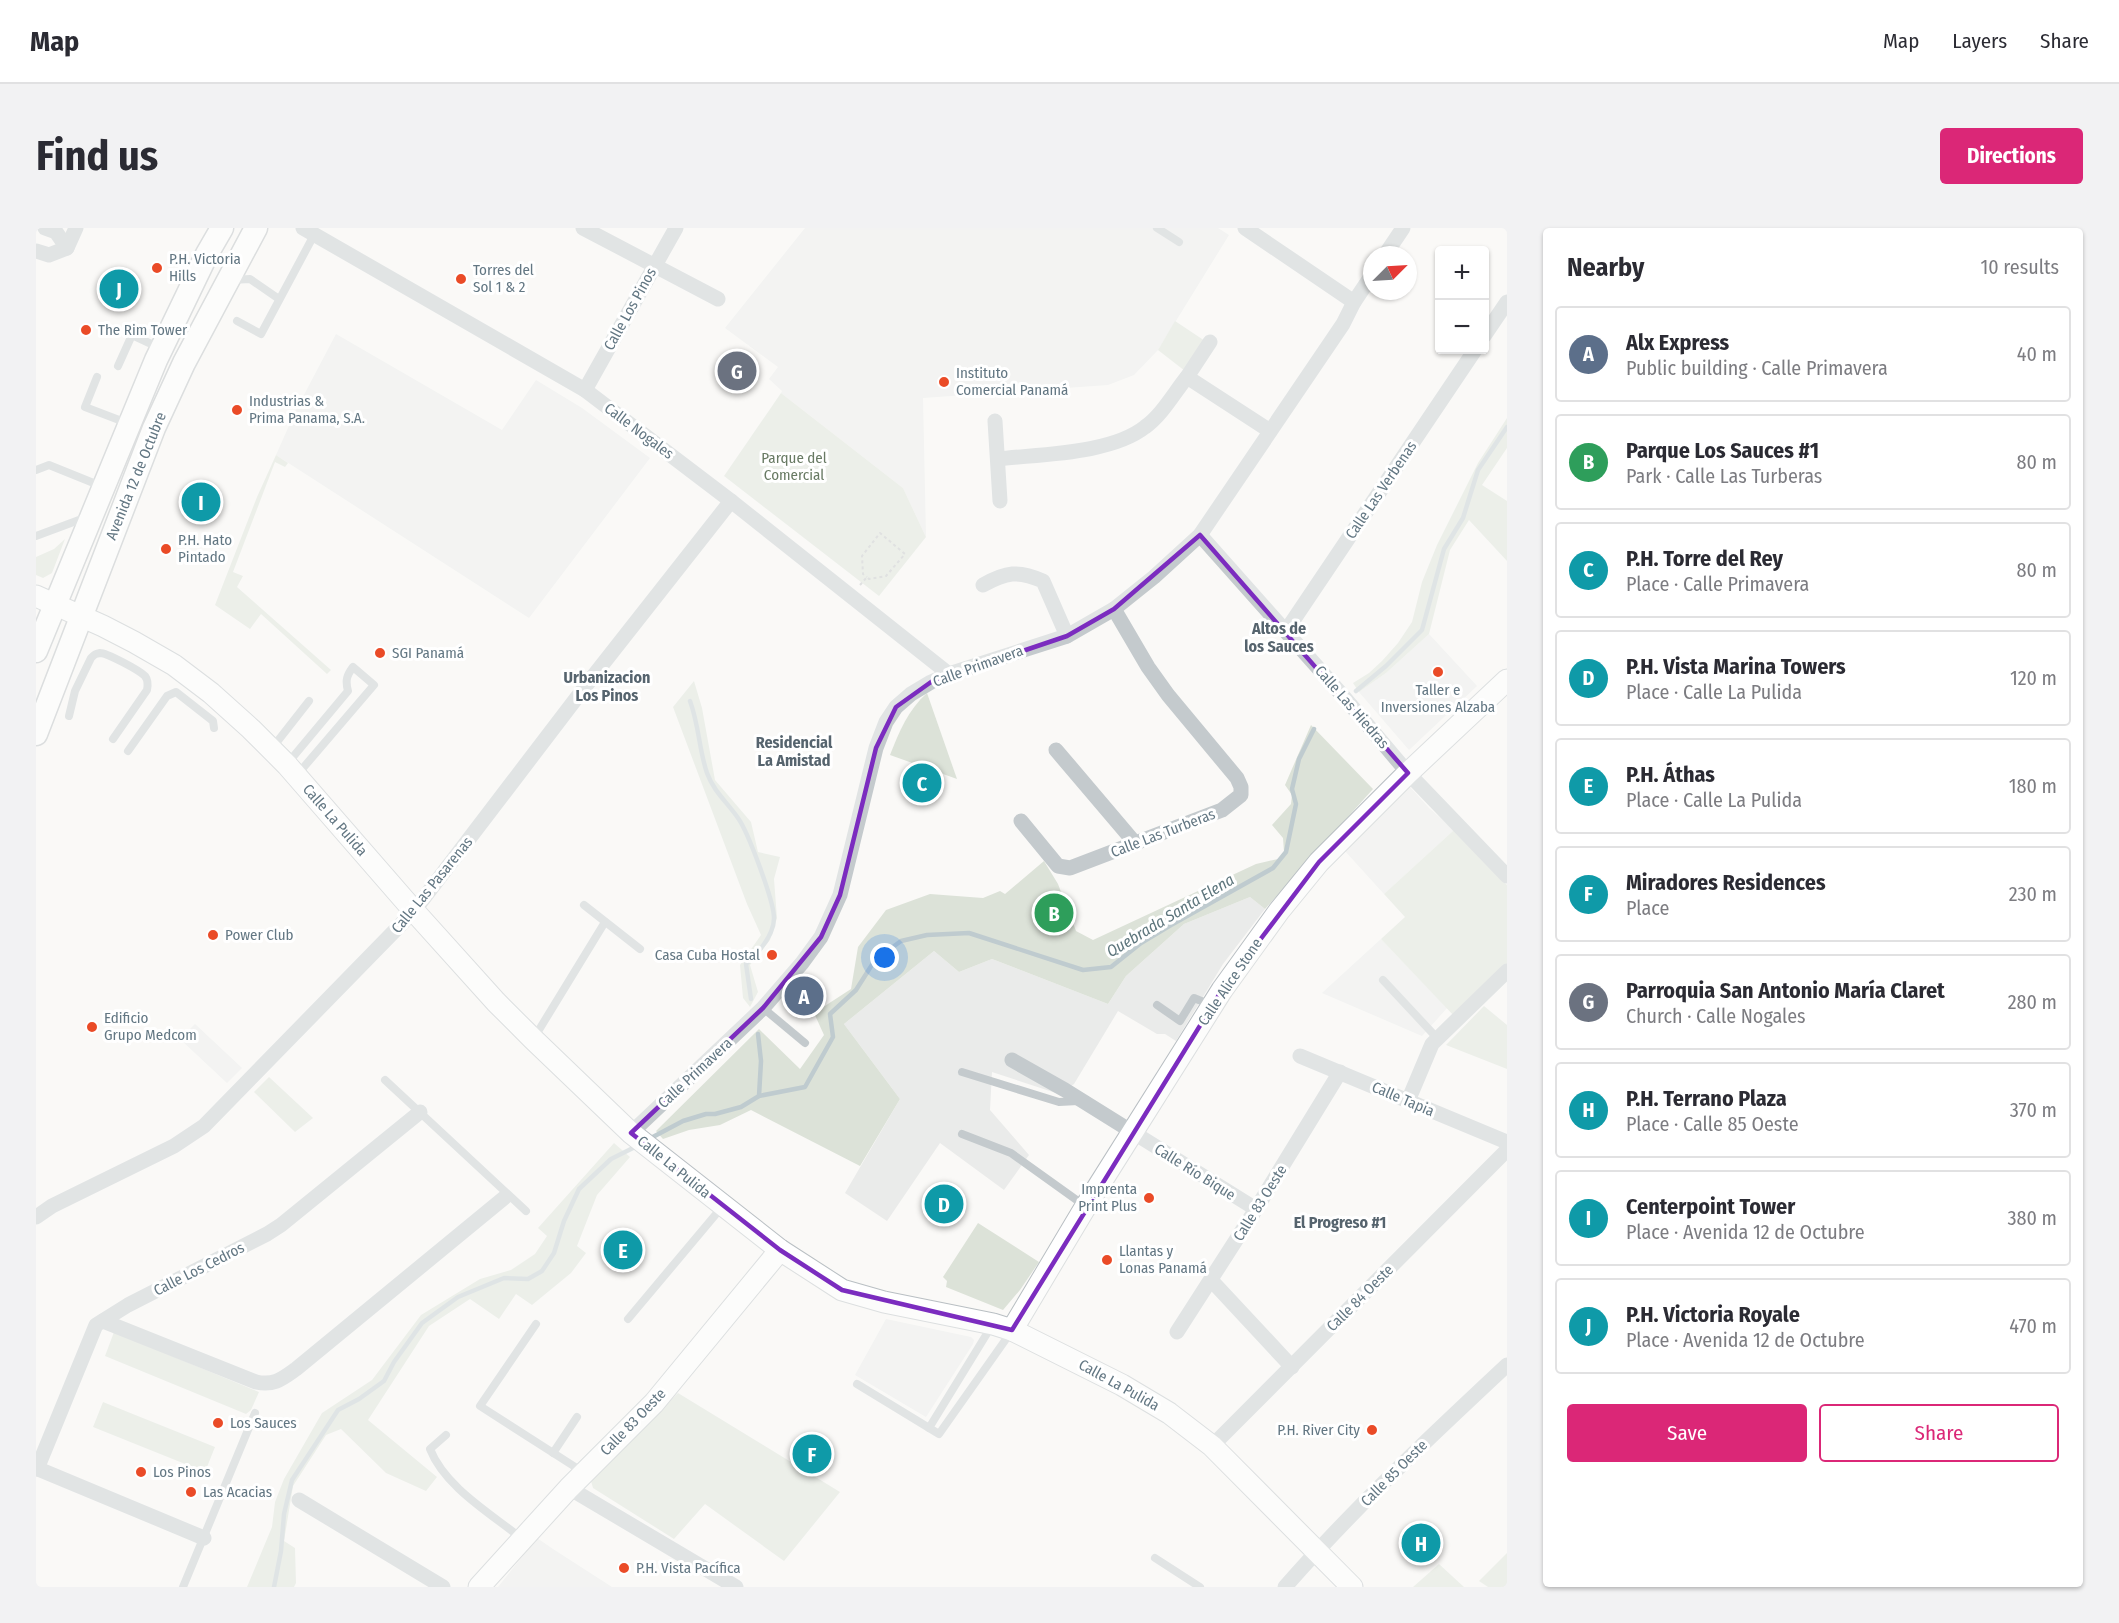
<!DOCTYPE html>
<html lang="en">
<head>
<meta charset="utf-8">
<style>
	:root { --surface:#fff; --page:#f2f2f3; --text:#2b2b33; --muted:#7c7c81; --line:#e1e1e2; --accent:#db2777 }
	body { margin:0; font-family:"Fira Sans Condensed",sans-serif; background:var(--page); color:var(--text) }
	.controls { position:absolute; right:18px; top:18px; display:grid; overflow:hidden; border-radius:6px; box-shadow:0 2px 4px #0004 }
	.controls button { width:54px; height:54px; display:grid; place-items:center; padding:0; border:0; border-bottom:2px solid var(--line); background:var(--surface); color:var(--text); font:30px sans-serif }
	.compass { position:absolute; left:1327px; top:18px; width:54px; height:54px; border-radius:50%; background:var(--surface); box-shadow:0 2px 4px #0004; rotate:66deg }
	.you { position:absolute; left:849px; top:730px; width:21px; height:21px; margin:-15px; border:4px solid #fff; border-radius:50%; background:#1a73e8; box-shadow:0 0 0 9px #1a73e833 }
	.badge { display:grid; place-items:center; width:39px; height:39px; border-radius:50%; background:var(--accent); color:#fff; font-size:20px; font-weight:700 }
	.pin { position:absolute; translate:-50% -50%; border:3px solid #fff; box-shadow:0 2px 6px #0006 }
	.list { margin:0; padding:0; list-style:none }
	h2 { display:flex; justify-content:space-between; align-items:center; height:78px; margin:0; padding:0 24px; font-size:26px }
	h2 small { font-size:20px; font-weight:400; color:var(--muted) }
	.list li { display:grid; grid-template-columns:39px 1fr auto; gap:18px; align-items:center; box-sizing:border-box; height:96px; margin:0 12px 12px; padding:0 12px; border:2px solid var(--line); border-radius:6px }
	.list b { display:block; font-size:22px; white-space:nowrap }
	.list p { margin:0; font-size:20px; white-space:nowrap; color:var(--muted) }
	.list em { font-size:20px; font-style:normal; color:var(--muted) }
	.actions { display:flex; gap:12px; padding:18px 24px }
	.actions a { flex:1; padding:14px 0; border:2px solid var(--accent); border-radius:6px; text-align:center; font-size:21px; color:var(--accent) }
	.actions .main { background:var(--accent); color:#fff }
	.map { position:relative; flex:none; width:1471px; height:1359px; overflow:hidden; border-radius:6px }
	header { display:flex; align-items:center; gap:36px; box-sizing:border-box; height:84px; padding:0 30px; background:var(--surface); border-bottom:2px solid var(--line) }
	header strong { font-size:28px }
	nav { display:flex; gap:33px; margin-inline-start:auto; font-size:21px }
	.intro { display:flex; align-items:center; justify-content:space-between; box-sizing:border-box; height:144px; padding:0 36px }
	h1 { margin:0; font-size:42px }
	.button { padding:15px 27px; border-radius:6px; background:var(--accent); color:#fff; font-size:21px; font-weight:700 }
	main { display:flex; gap:36px; padding:0 36px }
	aside { flex:1; background:var(--surface); border-radius:6px; box-shadow:0 2px 4px #0004 }
	.map>svg:first-child { display:block }
	.built { fill:#eaebea }
	.green { fill:#dce2d8 }
	.lines { fill:none; stroke-linecap:round; stroke-linejoin:round }
	.stream { stroke:#bfcbcf; stroke-width:4.5 }
	.secondary-casing { stroke:#b9bfc3; stroke-width:23 }
	.primary-casing { stroke:#b8bdc0; stroke-width:25 }
	.path { stroke:#c0c3c5; stroke-width:2; stroke-dasharray:3 3; stroke-linecap:butt }
	.lane { stroke:#c4cacd; stroke-width:8 }
	.street { stroke:#c4cacd; stroke-width:15 }
	.secondary { stroke:#fff; stroke-width:21 }
	.primary { stroke:#fff; stroke-width:22 }
	.marked { fill:none; stroke:#7b2cbf; stroke-width:4.5; stroke-linejoin:round }
	.poi-dot { fill:#ea4b27; stroke:#fff; stroke-width:2 }
	.labels { text-anchor:middle; stroke-width:6; stroke-linejoin:round; paint-order:stroke }
	.poi-label { font-size:15px; fill:#637783; stroke:#fff; text-anchor:start }
	.street-label { font-size:15px; fill:#637783; stroke:#fff }
	.park-label { font-size:15px; fill:#687a63; stroke:#fff }
	.neighbourhood-label { font-size:16px; font-weight:bold; fill:#56646e; stroke:#fff }
	.water-label { font-size:16px; font-style:italic; fill:#5e767d; stroke:#fff }
</style>
</head>
<body>
<header>
<strong>Map</strong>
<nav><a>Map</a><a>Layers</a><a>Share</a></nav>
</header>
<div class="intro"><h1>Find us</h1><a class="button">Directions</a></div>
<main>
<div class="map">
<svg width="1471" height="1359" viewBox="0 0 1471 1359">
	<rect width="100%" height="100%" fill="#faf9f7"/>
	<g class="built">
		<polygon points="769,0 1182,0 1193,7 1122,122 1098,147 1072,157 887,170 890,309 867,260 745,165 746,163 733,151 742,139 689,100"/>
		<polygon points="300,106 466,202 500,152 546,180 614,230 493,390 240,227 260,182"/>
		<polygon points="1393,406 1441,458 1373,522 1323,464 1350,445"/>
		<polygon points="1373,558 1393,580 1418,602 1348,666 1309,623"/>
		<polygon points="1214,669 1229,681 1187,736 1140,813 1129,806 1121,806 1082,783 1038,856 1023,866 956,844 954,882 993,927 968,962 904,915 851,993 809,965 864,871 808,796 898,723 923,744 956,731 1072,776 1090,748 1148,696"/>
		<polygon points="1345,711 1411,780 1386,808 1286,765"/>
		<polygon points="159,796 206,840 191,855 144,811"/>
		<polygon points="850,1091 935,1109 938,1112 937,1116 890,1189 819,1147"/>
		<polygon points="501,1310 517,1321 576,1359 462,1359"/>
	</g>
	<g class="green">
		<polygon points="1139,93 1169,113 1149,143 1122,122"/>
		<polygon points="745,165 867,260 890,309 843,368 688,248"/>
		<polygon points="1471,190 1471,220 1446,257 1471,273 1471,333 1433,292 1414,322 1393,406 1350,445 1323,464 1317,455 1333,445 1346,433 1362,415 1376,394 1386,354 1401,317 1442,235"/>
		<polygon points="240,227 252,235 249,239 239,234 197,344 207,348 201,359 295,442 291,446 225,386 214,401 179,377 221,269"/>
		<polygon points="29,311 16,345 7,350 0,347 0,329 18,321"/>
		<polygon points="658,453 666,480 679,552 715,594 722,624 744,629 738,651 741,690 734,712 714,737 722,764 714,779 707,770 704,737 725,707 711,676 637,479"/>
		<path d="M891 465 921 551 854 527C863 504 872 482 891 465Z"/>
		<polygon points="1275,497 1337,561 1229,681 1214,669 1148,696 1090,748 1072,776 956,731 923,744 898,723 808,796 864,871 824,938 715,882 684,897 653,902 627,911 620,903 723,801 764,841 788,807 778,785 815,761 822,719 850,682 894,666 947,670 964,663 969,666 1008,633 1022,656 1040,703 1057,712 1220,636 1242,631 1248,624 1247,610 1236,597 1255,576 1256,567 1249,557"/>
		<polygon points="1418,602 1471,657 1471,738 1419,789 1345,711 1369,689 1348,666"/>
		<polygon points="1448,778 1471,797 1471,841 1410,817"/>
		<polygon points="233,849 277,890 259,904 218,864"/>
		<polygon points="578,915 594,929 561,967 541,1018 550,1025 535,1045 496,1077 480,1066 463,1091 434,1071 393,1098 332,1192 401,1249 390,1263 350,1245 305,1201 290,1207 257,1258 248,1313 259,1320 260,1355 258,1359 211,1359 236,1299 239,1274 248,1251 286,1185 336,1152 385,1087 444,1051 475,1042 499,1026 511,1008 502,1000"/>
		<polygon points="942,995 1003,1034 984,1062 967,1082 910,1059 911,1053 907,1049"/>
		<polygon points="78,1104 223,1164 215,1182 210,1186 69,1128"/>
		<polygon points="642,1165 804,1264 748,1333 669,1276 638,1311 557,1260 555,1253 573,1230"/>
		<polygon points="67,1174 179,1219 169,1244 57,1199"/>
		<polygon points="1471,1325 1471,1359 1452,1359 1443,1353"/>
		<polygon points="1403,1336 1428,1359 1377,1359"/>
	</g>
	<g class="lines">
		<g class="stream">
			<polyline points="1320,463 1350,438 1386,402 1408,321 1427,290 1442,242 1471,199"/>
			<path d="M654 473C663 497 663 522 671 545 678 564 691 574 702 590 712 604 738 673 738 690 738 707 722 725 710 736L715 771"/>
			<polyline points="722,806 725,833 723,868"/>
			<polyline points="613,911 647,893 670,886 679,886 705,879 723,868 769,859 797,809 794,786 820,762 839,732 865,713 891,707 933,705 1047,742 1075,739 1105,715 1135,697 1237,640 1250,624 1260,576 1256,561 1263,531 1278,501"/>
			<polyline points="238,1359 245,1323 248,1286 256,1252 302,1182 323,1171 348,1153 358,1134 386,1095 422,1069 468,1050 492,1051 506,1043 518,1025 528,993 543,961 575,931 601,918"/>
		</g>
		<g class="secondary-casing">
			<g id="secondary">
				<polyline points="0,368 67,398 98,414 138,437 175,465 215,501 251,537 378,683 460,774 497,811 595,905 744,1022 806,1062 848,1074 957,1096 976,1102 1086,1157 1133,1185 1176,1218 1316,1359"/>
				<polyline points="976,1102 1050,978 1186,762 1243,683 1283,634 1372,545 1471,452"/>
				<polyline points="443,1359 533,1260 618,1175 744,1022"/>
			</g>
		</g>
		<g class="primary-casing">
			<g id="primary">
				<polyline points="0,423 120,132 171,26 186,0"/>
				<polyline points="0,506 118,200 148,135 220,0"/>
			</g>
		</g>
		<polyline class="path" points="824,357 831,349 833,351 850,348 869,326 844,305 826,328 827,346 831,349"/>
		<g class="lane">
			<polyline points="1121,0 1143,14"/>
			<polyline points="195,52 214,51 243,71"/>
			<polyline points="201,93 225,106 278,7"/>
			<polyline points="82,138 96,107 124,120"/>
			<polyline points="61,149 49,179 91,195"/>
			<polyline points="0,242 13,237 65,258"/>
			<polyline points="0,308 51,289"/>
			<path d="M33 488 39 463 55 430C59 426 59 426 64 425 71 425 103 442 109 448 112 452 112 457 111 462L77 511"/>
			<polyline points="237,519 273,473"/>
			<polyline points="92,523 131,468 140,464 177,493 178,500"/>
			<path d="M251 536 312 463C309 452 311 447 317 439L338 457 261 547"/>
			<polyline points="548,677 604,721"/>
			<polyline points="1347,752 1402,811"/>
			<polyline points="1121,777 1144,793 1158,770 1175,777"/>
			<polyline points="727,780 769,815"/>
			<polyline points="498,810 569,694"/>
			<polyline points="926,844 1023,874 1042,873"/>
			<polyline points="349,852 490,983"/>
			<polyline points="926,906 975,925 1049,978"/>
			<polyline points="592,1091 686,979"/>
			<polyline points="500,1096 444,1178 547,1244"/>
			<polyline points="821,1156 903,1206 975,1104"/>
			<polyline points="893,1200 955,1099"/>
			<path d="M410 1207 394 1221C409 1259 454 1285 485 1310"/>
			<polyline points="517,1225 541,1189"/>
			<polyline points="1119,1330 1164,1359"/>
			<polyline points="147,1359 219,1185"/>
		</g>
		<g class="street">
			<polyline points="9,0 20,4 31,20"/>
			<polyline points="267,0 549,162 695,273 913,446"/>
			<polyline points="547,0 682,71"/>
			<polyline points="1209,0 1318,74"/>
			<polyline points="0,23 13,27 31,20 40,0"/>
			<polyline points="1349,27 1367,0"/>
			<polyline points="1448,108 1471,74"/>
			<polyline points="1174,114 1151,149 1234,203"/>
			<polyline points="549,162 640,0"/>
			<polyline points="959,193 964,273"/>
			<path d="M962 231C1004 226 1075 226 1109 199 1126 187 1138 165 1151 149"/>
			<polyline points="1164,307 1308,469 1372,545 1471,648"/>
			<path d="M947 357C970 344 982 342 1007 353L1031 408"/>
			<polyline points="1250,403 1439,122"/>
			<polyline points="1020,522 1099,615"/>
			<polyline points="985,593 1022,638 1034,640 1186,582 1205,567 1205,559 1201,550 1132,467 1112,439 1078,381"/>
			<polyline points="1264,828 1471,914"/>
			<polyline points="976,832 1029,862 1220,981"/>
			<polyline points="1372,873 1396,816 1471,743"/>
			<polyline points="595,905 727,780 766,735 785,709 804,667 840,520 850,494 860,479 875,466 895,454 913,446 1031,408 1078,381 1118,349 1164,307 1307,96 1318,74 1336,47"/>
			<polyline points="0,989 16,978 138,918 168,898 378,683 555,451 695,273"/>
			<polyline points="1175,1052 1256,1139"/>
			<path d="M67 1093 220 1154C238 1158 246 1151 260 1141L468 970"/>
			<polyline points="1141,1104 1220,981 1304,844"/>
			<polyline points="1176,1218 1471,922"/>
			<polyline points="0,1240 168,1310"/>
			<polyline points="1,1241 60,1097 92,1077 231,1006 245,997 384,884"/>
			<polyline points="533,1260 700,1359"/>
			<polyline points="263,1272 407,1359"/>
			<path d="M1249 1359C1318 1280 1395 1208 1471 1137"/>
		</g>
		<use href="#secondary" class="secondary"/>
		<use href="#primary" class="primary"/>
	</g>
	<path d="M0 0H1471V1359H0ZM1164 307 1372 545 1283 634 1186 762 976 1102 806 1062 744 1022 595 905 727 780 785 709 804 667 840 520 860 479 895 454 1031 408 1078 381Z" fill="#faf9f7" fill-opacity=".55" fill-rule="evenodd"/>
	<path class="marked" d="M1164 307 1372 545 1283 634 1186 762 976 1102 806 1062 744 1022 595 905 727 780 785 709 804 667 840 520 860 479 895 454 1031 408 1078 381Z"/>
	<g class="poi-dot">
		<circle cx="121" cy="40" r="6"/>
		<circle cx="425" cy="51" r="6"/>
		<circle cx="50" cy="102" r="6"/>
		<circle cx="908" cy="154" r="6"/>
		<circle cx="201" cy="182" r="6"/>
		<circle cx="130" cy="321" r="6"/>
		<circle cx="344" cy="425" r="6"/>
		<circle cx="1402" cy="444" r="6"/>
		<circle cx="177" cy="707" r="6"/>
		<circle cx="736" cy="727" r="6"/>
		<circle cx="56" cy="799" r="6"/>
		<circle cx="1113" cy="970" r="6"/>
		<circle cx="1071" cy="1032" r="6"/>
		<circle cx="182" cy="1195" r="6"/>
		<circle cx="1336" cy="1202" r="6"/>
		<circle cx="105" cy="1244" r="6"/>
		<circle cx="155" cy="1264" r="6"/>
		<circle cx="588" cy="1340" r="6"/>
	</g>
	<g class="labels">
		<g class="poi-label">
			<text x="133" y="36">P.H. Victoria<tspan x="133" dy="17">Hills</tspan></text>
			<text x="437" y="47">Torres del<tspan x="437" dy="17">Sol 1 &amp; 2</tspan></text>
			<text x="62" y="107">The Rim Tower</text>
			<text x="920" y="150">Instituto<tspan x="920" dy="17">Comercial Panamá</tspan></text>
			<text x="213" y="178">Industrias &amp;<tspan x="213" dy="17">Prima Panama, S.A.</tspan></text>
			<text x="142" y="317">P.H. Hato<tspan x="142" dy="17">Pintado</tspan></text>
			<text x="356" y="430">SGI Panamá</text>
			<text x="1402" y="467" text-anchor="middle">Taller e<tspan x="1402" dy="17">Inversiones Alzaba</tspan></text>
			<text x="189" y="712">Power Club</text>
			<text x="724" y="732" text-anchor="end">Casa Cuba Hostal</text>
			<text x="68" y="795">Edificio<tspan x="68" dy="17">Grupo Medcom</tspan></text>
			<text x="1101" y="966" text-anchor="end">Imprenta<tspan x="1101" dy="17">Print Plus</tspan></text>
			<text x="1083" y="1028">Llantas y<tspan x="1083" dy="17">Lonas Panamá</tspan></text>
			<text x="194" y="1200">Los Sauces</text>
			<text x="1324" y="1207" text-anchor="end">P.H. River City</text>
			<text x="117" y="1249">Los Pinos</text>
			<text x="167" y="1269">Las Acacias</text>
			<text x="600" y="1345">P.H. Vista Pacífica</text>
		</g>
		<g class="street-label">
			<text transform="translate(594 81) rotate(-61)" y="5">Calle Los Pinos</text>
			<text transform="translate(603 203) rotate(37)" y="5">Calle Nogales</text>
			<text transform="translate(100 248) rotate(-68)" y="5">Avenida 12 de Octubre</text>
			<text transform="translate(1345 262) rotate(-56)" y="5">Calle Las Verbenas</text>
			<text transform="translate(942 438) rotate(-20)" y="5">Calle Primavera</text>
			<text transform="translate(1316 479) rotate(49)" y="5">Calle Las Hiedras</text>
			<text transform="translate(299 592) rotate(49)" y="5">Calle La Pulida</text>
			<text transform="translate(1127 605) rotate(-21)" y="5">Calle Las Turberas</text>
			<text transform="translate(396 657) rotate(-51)" y="5">Calle Las Pasarenas</text>
			<text transform="translate(1194 754) rotate(-56)" y="5">Calle Alice Stone</text>
			<text transform="translate(659 845) rotate(-43)" y="5">Calle Primavera</text>
			<text transform="translate(1367 871) rotate(23)" y="5">Calle Tapia</text>
			<text transform="translate(638 939) rotate(39)" y="5">Calle La Pulida</text>
			<text transform="translate(1159 944) rotate(32)" y="5">Calle Río Bique</text>
			<text transform="translate(1224 975) rotate(-58)" y="5">Calle 83 Oeste</text>
			<text transform="translate(163 1041) rotate(-27)" y="5">Calle Los Cedros</text>
			<text transform="translate(1324 1070) rotate(-45)" y="5">Calle 84 Oeste</text>
			<text transform="translate(1083 1157) rotate(29)" y="5">Calle La Pulida</text>
			<text transform="translate(597 1194) rotate(-46)" y="5">Calle 83 Oeste</text>
			<text transform="translate(1358 1245) rotate(-45)" y="5">Calle 85 Oeste</text>
		</g>
		<g class="park-label">
			<text x="758" y="235">Parque del<tspan x="758" dy="17">Comercial</tspan></text>
		</g>
		<g class="neighbourhood-label">
			<text x="1243" y="406">Altos de<tspan x="1243" dy="18">los Sauces</tspan></text>
			<text x="571" y="455">Urbanizacion<tspan x="571" dy="18">Los Pinos</tspan></text>
			<text x="758" y="520">Residencial<tspan x="758" dy="18">La Amistad</tspan></text>
			<text x="1304" y="1000">El Progreso #1</text>
		</g>
		<g class="water-label">
			<text transform="translate(1134 687) rotate(-31)" y="6">Quebrada Santa Elena</text>
		</g>
	</g>
</svg>
<div class="controls">
<button>+</button>
<button>−</button>
</div>
<svg class="compass" viewBox="-18 -18 36 36"><path d="M0-13l5 13h-10z" fill="#e53935"/><path d="M0 13l5-13h-10z" fill="#7c7c81"/></svg>
<div class="you"></div>
<div class="pin badge" style="left:768px;top:768px;background:#5c6f8a">A</div>
<div class="pin badge" style="left:1018px;top:685px;background:#2e9e5b">B</div>
<div class="pin badge" style="left:886px;top:555px;background:#0f9aa8">C</div>
<div class="pin badge" style="left:908px;top:976px;background:#0f9aa8">D</div>
<div class="pin badge" style="left:587px;top:1022px;background:#0f9aa8">E</div>
<div class="pin badge" style="left:776px;top:1226px;background:#0f9aa8">F</div>
<div class="pin badge" style="left:701px;top:143px;background:#6b7280">G</div>
<div class="pin badge" style="left:1385px;top:1315px;background:#0f9aa8">H</div>
<div class="pin badge" style="left:165px;top:274px;background:#0f9aa8">I</div>
<div class="pin badge" style="left:83px;top:61px;background:#0f9aa8">J</div>
</div>
<aside>
<h2>Nearby<small>10 results</small></h2>
<ul class="list">
<li><span class="badge" style="background:#5c6f8a">A</span><div><b>Alx Express</b><p>Public building · Calle Primavera</p></div><em>40 m</em></li>
<li><span class="badge" style="background:#2e9e5b">B</span><div><b>Parque Los Sauces #1</b><p>Park · Calle Las Turberas</p></div><em>80 m</em></li>
<li><span class="badge" style="background:#0f9aa8">C</span><div><b>P.H. Torre del Rey</b><p>Place · Calle Primavera</p></div><em>80 m</em></li>
<li><span class="badge" style="background:#0f9aa8">D</span><div><b>P.H. Vista Marina Towers</b><p>Place · Calle La Pulida</p></div><em>120 m</em></li>
<li><span class="badge" style="background:#0f9aa8">E</span><div><b>P.H. Áthas</b><p>Place · Calle La Pulida</p></div><em>180 m</em></li>
<li><span class="badge" style="background:#0f9aa8">F</span><div><b>Miradores Residences</b><p>Place</p></div><em>230 m</em></li>
<li><span class="badge" style="background:#6b7280">G</span><div><b>Parroquia San Antonio María Claret</b><p>Church · Calle Nogales</p></div><em>280 m</em></li>
<li><span class="badge" style="background:#0f9aa8">H</span><div><b>P.H. Terrano Plaza</b><p>Place · Calle 85 Oeste</p></div><em>370 m</em></li>
<li><span class="badge" style="background:#0f9aa8">I</span><div><b>Centerpoint Tower</b><p>Place · Avenida 12 de Octubre</p></div><em>380 m</em></li>
<li><span class="badge" style="background:#0f9aa8">J</span><div><b>P.H. Victoria Royale</b><p>Place · Avenida 12 de Octubre</p></div><em>470 m</em></li>
</ul>
<div class="actions"><a class="main">Save</a><a>Share</a></div>
</aside>
</main>
</body>
</html>
